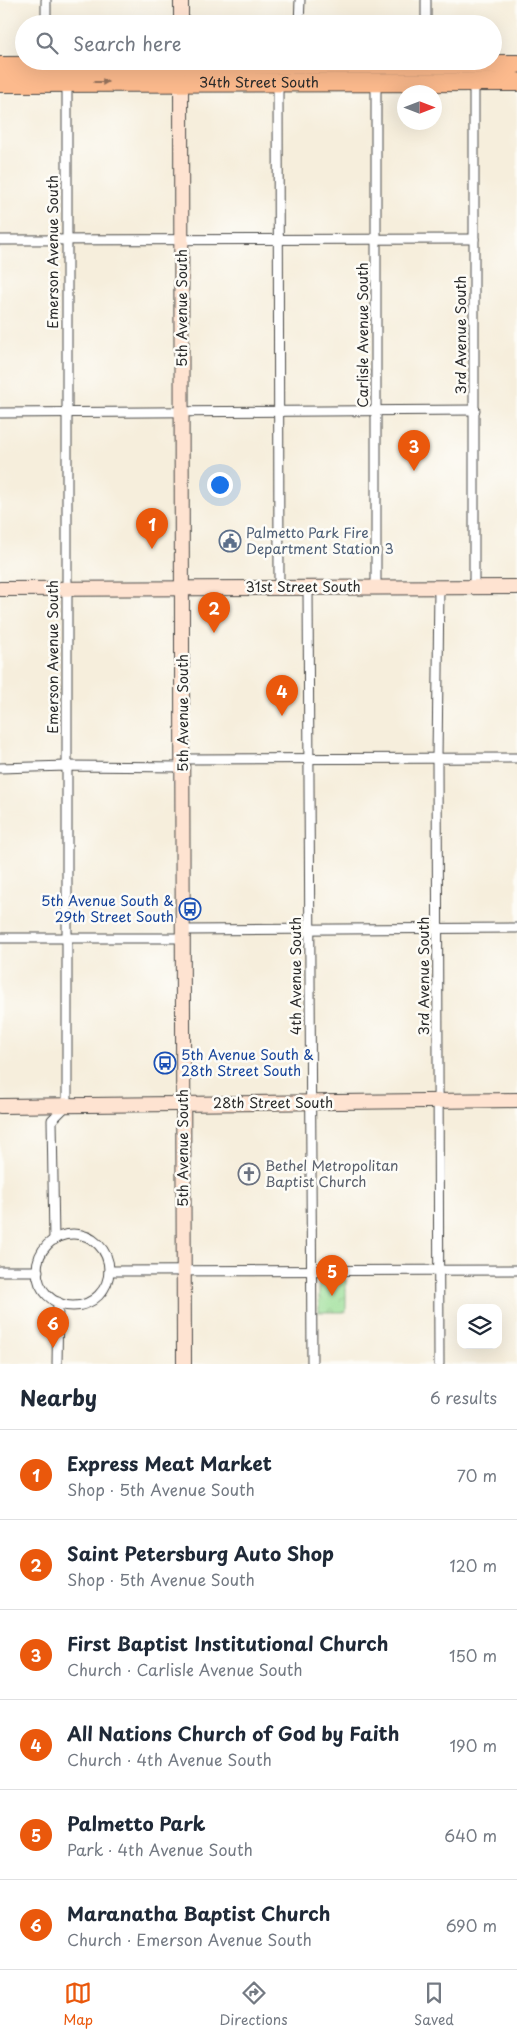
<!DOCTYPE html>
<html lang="en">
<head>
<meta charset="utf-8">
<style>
	:root { --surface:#fff; --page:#f6f6f7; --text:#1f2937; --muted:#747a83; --line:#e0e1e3; --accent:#ea580c }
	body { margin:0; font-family:"Playpen Sans",sans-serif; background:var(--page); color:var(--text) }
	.controls { position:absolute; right:15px; bottom:15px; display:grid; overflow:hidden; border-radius:10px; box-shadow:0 5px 20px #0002 }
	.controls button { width:45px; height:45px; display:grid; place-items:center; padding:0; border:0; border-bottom:1px solid var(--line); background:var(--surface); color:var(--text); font:25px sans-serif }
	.compass { position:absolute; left:397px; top:85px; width:45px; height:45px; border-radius:50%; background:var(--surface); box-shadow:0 5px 20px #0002; rotate:90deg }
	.you { position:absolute; left:219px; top:484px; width:18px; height:18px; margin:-12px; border:4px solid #fff; border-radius:50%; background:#1a73e8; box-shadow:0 0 0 8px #1a73e833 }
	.badge { display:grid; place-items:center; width:32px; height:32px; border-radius:50%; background:var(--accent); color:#fff; font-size:16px; font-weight:700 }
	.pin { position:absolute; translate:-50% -41px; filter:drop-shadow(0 1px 2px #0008) }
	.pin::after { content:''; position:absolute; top:26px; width:18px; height:15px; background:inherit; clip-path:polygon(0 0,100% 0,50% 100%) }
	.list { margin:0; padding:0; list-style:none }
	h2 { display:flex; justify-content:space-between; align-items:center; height:65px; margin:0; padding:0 20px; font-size:21px }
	h2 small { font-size:16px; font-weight:400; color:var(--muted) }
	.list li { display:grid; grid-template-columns:32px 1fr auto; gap:15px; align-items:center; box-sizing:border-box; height:90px; padding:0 20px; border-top:1px solid var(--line) }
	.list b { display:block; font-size:19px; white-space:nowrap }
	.list p { margin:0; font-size:16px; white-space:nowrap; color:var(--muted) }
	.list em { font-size:16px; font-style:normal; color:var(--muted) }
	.icon { flex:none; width:28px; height:28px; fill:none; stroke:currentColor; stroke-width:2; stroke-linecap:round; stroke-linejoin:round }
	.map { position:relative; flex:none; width:517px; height:1364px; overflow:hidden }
	.search { position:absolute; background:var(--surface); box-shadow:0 5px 20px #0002; left:15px; right:15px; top:15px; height:55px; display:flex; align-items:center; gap:12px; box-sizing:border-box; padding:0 18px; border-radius:28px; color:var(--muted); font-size:19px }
	.sheet { height:605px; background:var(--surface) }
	nav { display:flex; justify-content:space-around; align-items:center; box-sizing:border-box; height:70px; border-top:1px solid var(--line); background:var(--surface); font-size:14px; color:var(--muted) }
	nav a { display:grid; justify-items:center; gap:2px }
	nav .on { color:var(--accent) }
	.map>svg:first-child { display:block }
	.park { fill:url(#park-crowns); stroke:#628460 }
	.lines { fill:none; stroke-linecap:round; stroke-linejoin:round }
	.street-casing { stroke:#494846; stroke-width:11 }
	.secondary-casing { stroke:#494846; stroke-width:16 }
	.highway-casing { stroke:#494846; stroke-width:20 }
	.street { stroke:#fff; stroke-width:9 }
	.secondary { stroke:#fee3d1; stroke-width:14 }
	.highway { stroke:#fcba8d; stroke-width:18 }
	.oneway { fill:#94725c }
	.labels { text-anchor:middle; stroke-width:5; stroke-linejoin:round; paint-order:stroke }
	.street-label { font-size:14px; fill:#2b2b2b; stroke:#fdfcf7 }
	.service-label { font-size:14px; fill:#4e5e75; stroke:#fdfcf7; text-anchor:start }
	.transit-label { font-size:14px; fill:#164399; stroke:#fdfcf7; text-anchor:end }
	.worship-label { font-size:14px; fill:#5b616d; stroke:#fdfcf7; text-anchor:start }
</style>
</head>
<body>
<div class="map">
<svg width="517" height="1364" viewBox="0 0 517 1364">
	<defs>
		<pattern id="park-crowns" width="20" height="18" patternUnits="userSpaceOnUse" patternTransform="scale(1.25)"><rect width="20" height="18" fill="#9ade96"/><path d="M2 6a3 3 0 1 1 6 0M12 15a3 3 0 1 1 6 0" fill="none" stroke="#85bf81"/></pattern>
	</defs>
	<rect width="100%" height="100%" fill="#fdfcf7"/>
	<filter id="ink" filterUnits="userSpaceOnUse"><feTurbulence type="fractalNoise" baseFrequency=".02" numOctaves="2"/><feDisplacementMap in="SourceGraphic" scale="10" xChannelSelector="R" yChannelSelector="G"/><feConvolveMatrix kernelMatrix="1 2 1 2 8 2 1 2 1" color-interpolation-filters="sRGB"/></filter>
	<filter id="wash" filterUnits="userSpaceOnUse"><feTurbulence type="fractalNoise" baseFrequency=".0096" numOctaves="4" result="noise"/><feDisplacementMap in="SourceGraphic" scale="20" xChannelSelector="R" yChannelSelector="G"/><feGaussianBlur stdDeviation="1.12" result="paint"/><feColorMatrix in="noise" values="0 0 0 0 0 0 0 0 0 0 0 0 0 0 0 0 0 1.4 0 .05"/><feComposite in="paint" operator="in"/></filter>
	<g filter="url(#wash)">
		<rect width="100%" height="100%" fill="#f6eedc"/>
		<rect class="park" x="319" y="1280" width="27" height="32"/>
	</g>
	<g filter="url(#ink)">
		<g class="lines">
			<g class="street-casing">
				<g id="street">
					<polyline points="46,0 46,24"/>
					<polyline points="299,24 300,0"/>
					<polyline points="426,24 426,0"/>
					<polyline points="278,82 279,587"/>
					<polyline points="0,240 474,239"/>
					<polyline points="0,413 475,410"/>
					<polyline points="308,587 312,1364"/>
					<polyline points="376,587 376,83"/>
					<polyline points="439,587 437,758 439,1364"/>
					<polyline points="474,587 474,82"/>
					<polyline points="183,759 517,758"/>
					<polyline points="0,768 67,766 183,767"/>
					<polyline points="184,930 517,928"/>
					<polyline points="0,938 184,938"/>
					<circle cx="73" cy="1270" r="36"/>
					<polyline points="54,1240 52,1120 67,1105 67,80"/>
					<polyline points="0,1271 38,1271"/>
					<polyline points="109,1271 517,1270"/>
					<polyline points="57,1364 58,1302"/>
				</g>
			</g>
			<g class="secondary-casing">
				<g id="secondary">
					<polyline points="181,0 181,24"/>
					<path d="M181 72C181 503 183 933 184 1364"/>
					<polyline points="0,589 517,587"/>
					<polyline points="0,1106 517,1100"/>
				</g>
			</g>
			<g class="highway-casing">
				<g id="highway">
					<polyline points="0,66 517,64"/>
					<path id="s1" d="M0 83 517 82"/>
				</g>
			</g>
			<use href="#street" class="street"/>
			<use href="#secondary" class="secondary"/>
			<use href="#highway" class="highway"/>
		</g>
		<defs><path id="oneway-solid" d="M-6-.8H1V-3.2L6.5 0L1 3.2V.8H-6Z" transform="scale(1.25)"/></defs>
		<use class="oneway" href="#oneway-solid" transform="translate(101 82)"/>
	</g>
	<defs>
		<g id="civic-ring" transform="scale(1.125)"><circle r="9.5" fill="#fdfcf7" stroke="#5c6f8a" stroke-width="1.5"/><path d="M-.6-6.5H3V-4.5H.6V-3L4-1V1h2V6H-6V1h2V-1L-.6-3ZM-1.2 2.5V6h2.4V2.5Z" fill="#5c6f8a"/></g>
		<g id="bus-ring" transform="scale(1.125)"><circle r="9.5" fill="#fdfcf7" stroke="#1a4fb4" stroke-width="1.5"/><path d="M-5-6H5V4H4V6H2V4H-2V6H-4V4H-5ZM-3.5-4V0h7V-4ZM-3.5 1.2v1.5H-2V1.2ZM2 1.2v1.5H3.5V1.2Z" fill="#1a4fb4"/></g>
		<g id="church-ring" transform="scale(1.125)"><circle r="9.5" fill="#fdfcf7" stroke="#6b7280" stroke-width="1.5"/><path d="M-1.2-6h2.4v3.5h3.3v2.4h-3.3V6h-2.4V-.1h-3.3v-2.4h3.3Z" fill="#6b7280"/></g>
	</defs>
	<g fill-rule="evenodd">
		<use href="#civic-ring" x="230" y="541"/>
		<use href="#bus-ring" x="190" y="909"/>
		<use href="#bus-ring" x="165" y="1063"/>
		<use href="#church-ring" x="249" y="1174"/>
	</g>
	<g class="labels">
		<g class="street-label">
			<text dy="5" stroke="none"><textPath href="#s1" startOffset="259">34th Street South</textPath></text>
			<text transform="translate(53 252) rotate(-90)" y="5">Emerson Avenue South</text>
			<text transform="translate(182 308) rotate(-90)" y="5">5th Avenue South</text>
			<text transform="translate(363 335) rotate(-90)" y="5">Carlisle Avenue South</text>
			<text transform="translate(461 335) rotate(-90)" y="5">3rd Avenue South</text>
			<text x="303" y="592">31st Street South</text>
			<text transform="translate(53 657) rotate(-90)" y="5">Emerson Avenue South</text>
			<text transform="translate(183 713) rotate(-90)" y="5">5th Avenue South</text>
			<text transform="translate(296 976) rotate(-90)" y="5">4th Avenue South</text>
			<text transform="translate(424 976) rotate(-90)" y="5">3rd Avenue South</text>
			<text x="273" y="1108">28th Street South</text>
			<text transform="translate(183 1148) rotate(-90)" y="5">5th Avenue South</text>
		</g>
		<g class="service-label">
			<text x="246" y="538">Palmetto Park Fire<tspan x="246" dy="16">Department Station 3</tspan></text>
		</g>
		<g class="transit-label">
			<text x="174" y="906">5th Avenue South &amp;<tspan x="174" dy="16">29th Street South</tspan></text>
			<text x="181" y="1060" text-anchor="start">5th Avenue South &amp;<tspan x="181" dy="16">28th Street South</tspan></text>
		</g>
		<g class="worship-label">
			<text x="265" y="1171">Bethel Metropolitan<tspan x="265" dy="16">Baptist Church</tspan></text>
		</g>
	</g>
</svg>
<div class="controls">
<button><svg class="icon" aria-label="layers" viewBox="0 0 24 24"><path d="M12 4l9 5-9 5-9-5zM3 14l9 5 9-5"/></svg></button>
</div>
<svg class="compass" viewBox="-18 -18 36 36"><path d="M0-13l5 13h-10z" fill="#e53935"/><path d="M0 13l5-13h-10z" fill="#747a83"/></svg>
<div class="you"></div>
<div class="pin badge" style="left:152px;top:549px">1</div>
<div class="pin badge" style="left:214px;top:633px">2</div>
<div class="pin badge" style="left:414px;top:471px">3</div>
<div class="pin badge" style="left:282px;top:716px">4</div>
<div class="pin badge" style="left:332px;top:1296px">5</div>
<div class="pin badge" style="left:53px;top:1348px">6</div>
<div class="search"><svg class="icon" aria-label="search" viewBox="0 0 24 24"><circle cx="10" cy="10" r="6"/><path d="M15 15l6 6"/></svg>Search here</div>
</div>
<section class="sheet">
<h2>Nearby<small>6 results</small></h2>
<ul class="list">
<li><span class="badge">1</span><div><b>Express Meat Market</b><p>Shop · 5th Avenue South</p></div><em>70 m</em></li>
<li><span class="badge">2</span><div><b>Saint Petersburg Auto Shop</b><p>Shop · 5th Avenue South</p></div><em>120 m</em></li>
<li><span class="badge">3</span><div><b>First Baptist Institutional Church</b><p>Church · Carlisle Avenue South</p></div><em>150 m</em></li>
<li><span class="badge">4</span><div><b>All Nations Church of God by Faith</b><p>Church · 4th Avenue South</p></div><em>190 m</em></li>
<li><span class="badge">5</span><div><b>Palmetto Park</b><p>Park · 4th Avenue South</p></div><em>640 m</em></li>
<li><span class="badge">6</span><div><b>Maranatha Baptist Church</b><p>Church · Emerson Avenue South</p></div><em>690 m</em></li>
</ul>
</section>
<nav>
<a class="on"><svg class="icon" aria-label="map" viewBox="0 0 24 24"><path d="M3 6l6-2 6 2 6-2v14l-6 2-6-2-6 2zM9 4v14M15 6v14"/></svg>Map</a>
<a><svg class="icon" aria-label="directions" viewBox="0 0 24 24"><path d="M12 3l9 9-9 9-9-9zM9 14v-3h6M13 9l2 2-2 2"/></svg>Directions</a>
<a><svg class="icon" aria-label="saved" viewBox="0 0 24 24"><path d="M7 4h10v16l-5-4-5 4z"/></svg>Saved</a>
</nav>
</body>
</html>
